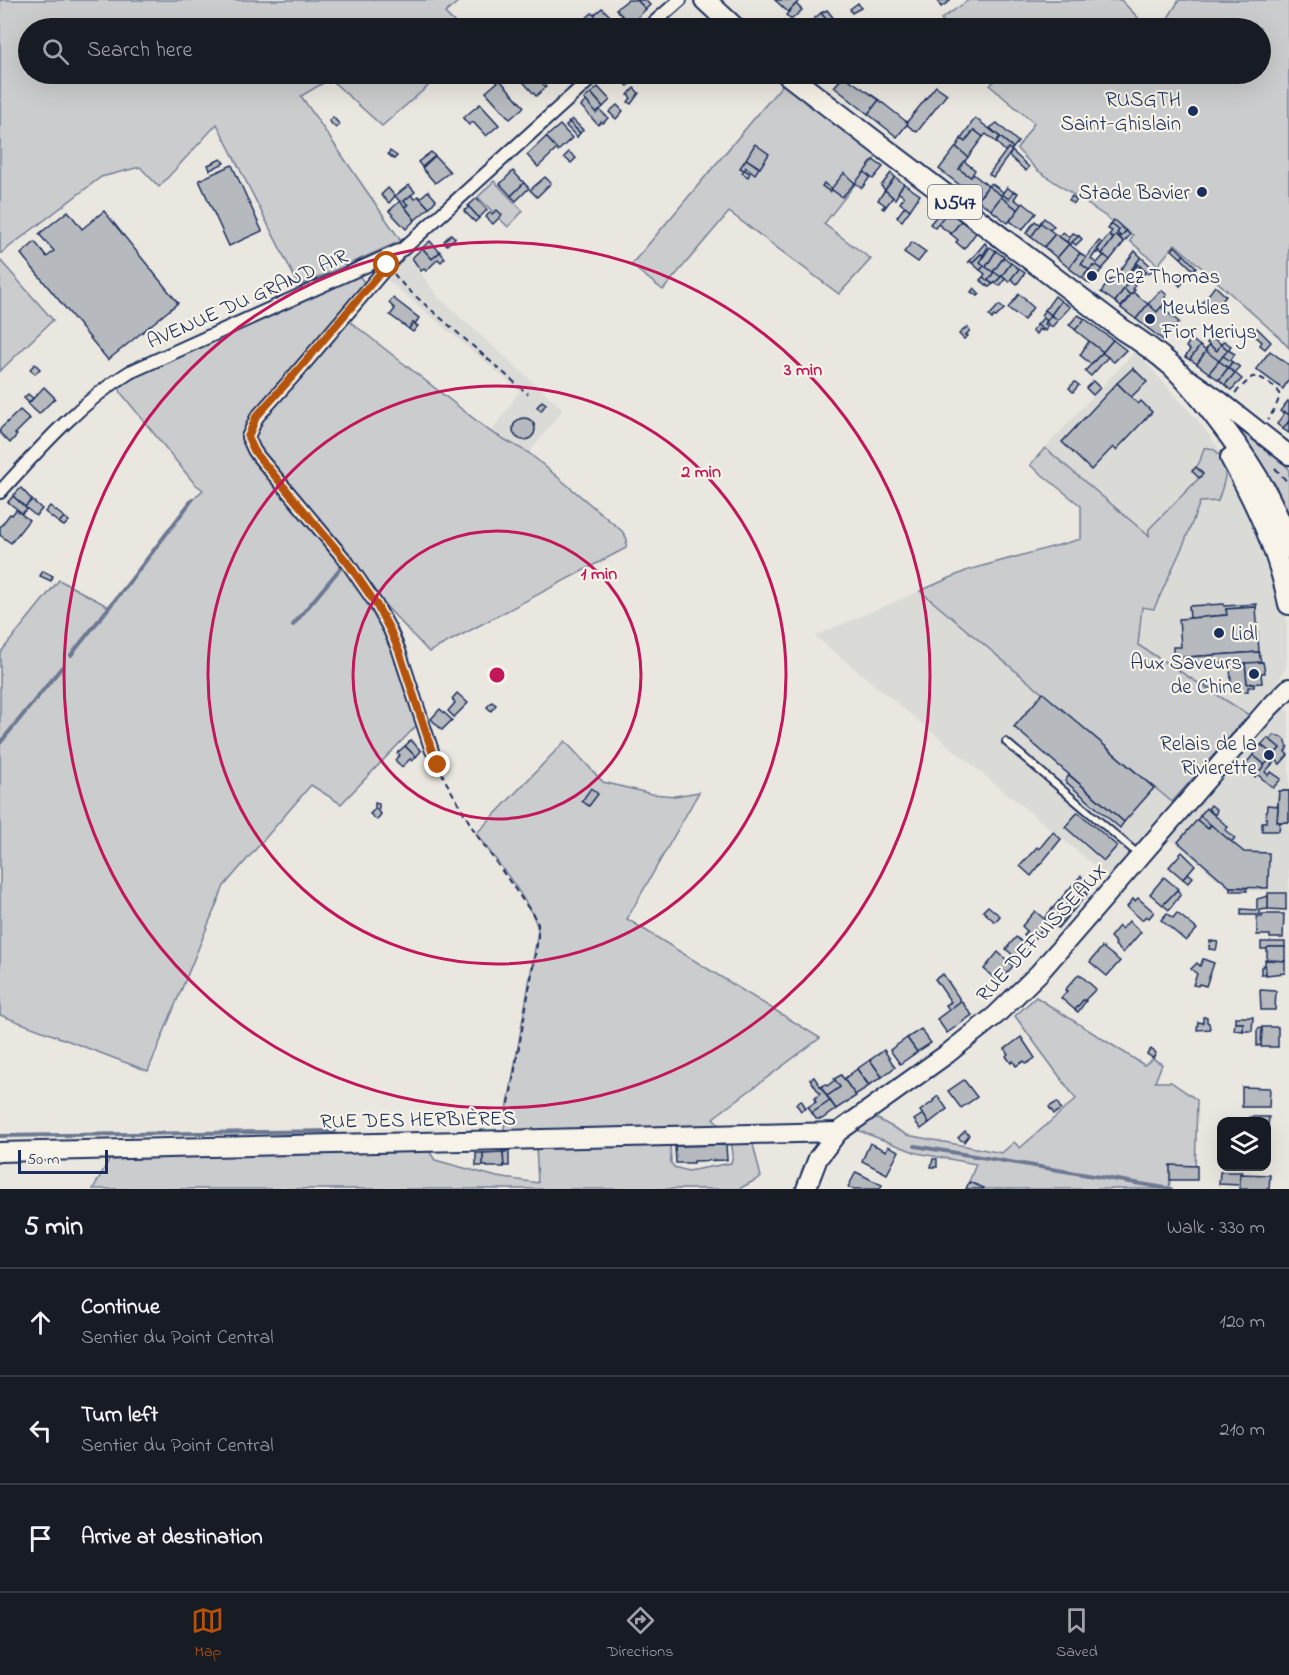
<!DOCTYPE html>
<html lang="en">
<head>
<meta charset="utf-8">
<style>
	:root { --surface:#171b24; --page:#242831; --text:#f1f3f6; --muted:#9ea1a6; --line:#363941; --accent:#b45309 }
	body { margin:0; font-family:"Indie Flower",sans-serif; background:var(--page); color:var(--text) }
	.controls { position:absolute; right:18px; bottom:18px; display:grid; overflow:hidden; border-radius:12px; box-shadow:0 6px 24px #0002 }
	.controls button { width:54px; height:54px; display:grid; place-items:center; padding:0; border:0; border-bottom:2px solid var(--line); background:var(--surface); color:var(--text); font:30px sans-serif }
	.scale { position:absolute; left:18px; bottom:15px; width:90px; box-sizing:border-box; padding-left:6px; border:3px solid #1b2f5e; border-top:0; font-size:16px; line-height:21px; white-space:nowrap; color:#1b2f5e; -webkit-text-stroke:4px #f7f3e8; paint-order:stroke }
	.stop { position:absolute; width:18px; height:18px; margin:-14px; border:4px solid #b45309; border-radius:50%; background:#fff }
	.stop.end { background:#b45309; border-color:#fff; box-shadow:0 2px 6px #0008 }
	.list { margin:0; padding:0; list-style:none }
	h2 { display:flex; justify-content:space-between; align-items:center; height:78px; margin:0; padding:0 24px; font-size:26px }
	h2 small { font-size:20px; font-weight:400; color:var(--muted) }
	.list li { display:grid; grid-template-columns:39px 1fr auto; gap:18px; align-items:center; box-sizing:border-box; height:108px; padding:0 24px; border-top:2px solid var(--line) }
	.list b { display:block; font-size:22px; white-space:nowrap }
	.list p { margin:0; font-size:20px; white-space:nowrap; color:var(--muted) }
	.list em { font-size:20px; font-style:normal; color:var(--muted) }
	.icon { flex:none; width:33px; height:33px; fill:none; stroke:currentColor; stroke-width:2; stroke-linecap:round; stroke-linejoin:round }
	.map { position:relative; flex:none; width:1289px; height:1189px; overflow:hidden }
	.search { position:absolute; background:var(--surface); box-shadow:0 6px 24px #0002; left:18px; right:18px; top:18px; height:66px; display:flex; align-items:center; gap:15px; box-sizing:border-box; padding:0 21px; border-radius:33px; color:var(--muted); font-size:22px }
	.sheet { height:402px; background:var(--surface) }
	nav { display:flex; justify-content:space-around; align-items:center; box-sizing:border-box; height:84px; border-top:2px solid var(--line); background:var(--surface); font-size:16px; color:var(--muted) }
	nav a { display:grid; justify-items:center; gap:3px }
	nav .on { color:var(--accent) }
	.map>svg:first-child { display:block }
	.built { fill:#dadad6 }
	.green { fill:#cbcccd; stroke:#737e96; stroke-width:1.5 }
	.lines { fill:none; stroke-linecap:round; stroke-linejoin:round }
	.stream { stroke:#6d7892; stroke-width:4 }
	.building { fill:#b6babf; stroke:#1b2f5e; stroke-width:1.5 }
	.lane-casing { stroke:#1b2f5e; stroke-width:10 }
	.street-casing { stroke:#1b2f5e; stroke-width:16 }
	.secondary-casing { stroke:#1b2f5e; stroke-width:22 }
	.primary-casing { stroke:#1b2f5e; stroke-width:24 }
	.path { stroke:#1b2f5e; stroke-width:2; stroke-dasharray:6 4.5; stroke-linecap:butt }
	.lane { stroke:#f7f3e8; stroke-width:6 }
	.street { stroke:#f7f3e8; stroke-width:12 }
	.secondary { stroke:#f7f3e8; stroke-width:18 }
	.primary { stroke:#f7f3e8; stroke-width:20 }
	.route { stroke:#b45309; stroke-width:8 }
	.ring { fill:none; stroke:#c2185b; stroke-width:3 }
	.poi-dot { fill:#1b2f5e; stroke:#f7f3e8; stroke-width:2 }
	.labels { text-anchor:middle; stroke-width:4.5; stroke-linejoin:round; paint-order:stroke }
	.shield { fill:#f7f3e8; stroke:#5d6a87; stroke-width:1.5 }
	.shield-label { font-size:20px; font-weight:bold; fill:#1b2f5e }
	.poi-label { font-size:21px; fill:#1b2f5e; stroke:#f7f3e8; text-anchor:end }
	.street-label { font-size:21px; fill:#1b2f5e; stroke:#f7f3e8 }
	.centre { fill:#c2185b; stroke:#f7f3e8; stroke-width:3 }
	.ring-label { font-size:18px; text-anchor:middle; font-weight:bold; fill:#c2185b; stroke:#f7f3e8; stroke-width:4.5; stroke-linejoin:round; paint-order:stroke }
</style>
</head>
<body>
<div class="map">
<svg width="1289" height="1189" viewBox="0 0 1289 1189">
	<rect width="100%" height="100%" fill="#eae7e0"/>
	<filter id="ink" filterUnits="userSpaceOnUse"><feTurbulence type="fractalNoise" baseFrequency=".0167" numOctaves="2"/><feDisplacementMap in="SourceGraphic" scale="12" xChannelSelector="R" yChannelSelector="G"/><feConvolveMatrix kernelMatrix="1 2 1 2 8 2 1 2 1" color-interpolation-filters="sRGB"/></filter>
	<g filter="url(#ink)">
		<g class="built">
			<polygon points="405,251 438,297 563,409 529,453 491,432 520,391 384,277"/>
			<polygon points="1135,351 1196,418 1229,461 1268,541 1287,623 1287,651 1286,668 1275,686 1249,715 1138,645 1150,537 1045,448"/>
			<polygon points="920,591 1172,802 1109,877 815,636"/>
			<polygon points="1285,709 1289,712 1289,892 1230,890 1167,836 1278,710"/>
		</g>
		<g class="green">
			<polygon points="0,0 460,0 445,13 460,28 28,28 28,74 442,74 382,126 330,79 301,96 401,241 299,286 217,124 159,187 140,167 101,177 0,254"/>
			<polygon points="969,0 1121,0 1148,28 951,28 941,19"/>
			<polygon points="1179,0 1289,0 1289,348 1279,337 1175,244 1158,265 1130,241 1133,235 1037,170 1017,149 1034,123 990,86 996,78 993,74 1260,74 1260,28 1162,28"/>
			<polygon points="784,83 877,156 824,224 871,259 839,294 729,212 663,290 631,265"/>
			<polygon points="494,181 523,211 508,227 478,197"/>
			<polygon points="0,260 53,320 0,371"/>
			<polygon points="358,274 366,285 245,436 343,565 368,600 389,637 417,725 341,804 311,785 224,886 148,1071 0,1015 0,653 59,580 109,607 192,500 203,490 194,483 121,393 119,386 137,376"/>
			<polygon points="348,320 491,432 529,453 622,531 627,539 626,548 429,652 369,588 254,445 253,431 258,423"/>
			<polygon points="1238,423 1289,462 1289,466 1286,466 1289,469 1289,515 1275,484 1260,467 1234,426"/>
			<path d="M1045 448 1149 536V529L1203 474 1196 468 1200 461 1204 448C1219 446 1226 463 1225 476 1224 485 1220 493 1218 501L1200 502 1185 541 1154 609 1142 607 1138 645 1249 715 1172 802 920 591 968 570 1081 539V506L1030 465Z"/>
			<path d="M565 741 603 782 652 794 675 796 699 792 627 919 820 1038 713 1118 722 1127 503 1133 538 931C535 907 492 855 476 834Z"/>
			<polygon points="1036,997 1144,1065 1153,1059 1162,1064 1155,1082 1171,1082 1197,1100 1195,1174 1171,1173 1169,1188 1171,1189 983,1189 969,1182 976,1164 917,1153 857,1130 874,1117 907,1135 1002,1153 1014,1142 1020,1148 1076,1099 1015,1016"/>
			<polygon points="752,1140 761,1177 739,1189 93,1189 109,1160 427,1148 435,1160 497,1177 538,1183 536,1145 670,1143 671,1163 674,1167 688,1171 731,1163 733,1154 731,1141"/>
		</g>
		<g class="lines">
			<g class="stream">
				<polyline points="293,625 343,565"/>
				<polyline points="71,655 131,580 192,500"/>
				<polyline points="0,743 62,667"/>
				<polyline points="0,1136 335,1131"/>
				<polyline points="915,1146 1171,1189"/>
			</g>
		</g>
		<g class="building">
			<polygon points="628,0 637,0 646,9 630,25 616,9"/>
			<polygon points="637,0 645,0 650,5 646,9"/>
			<polygon points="775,0 800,0 788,12"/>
			<polygon points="942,0 950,0 950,1 941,7 938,2"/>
			<polygon points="858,3 861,8 852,13 850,9"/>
			<polygon points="796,4 802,10 791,20 786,15"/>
			<polygon points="602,8 610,16 601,24 594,15"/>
			<polygon points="827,10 835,20 830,24 821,13"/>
			<polygon points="592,13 606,28 575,28"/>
			<polygon points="821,13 830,24 833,28 815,28 810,22"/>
			<polygon points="579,20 581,23 575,28 570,28"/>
			<polygon points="516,74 538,74 542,78 539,80 546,87 536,96"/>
			<polygon points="618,74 633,74 630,77 634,79 628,86 616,76"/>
			<polygon points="844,76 879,100 868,114 834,87"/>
			<polygon points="500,80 524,107 510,119 486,92"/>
			<polygon points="936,86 947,94 917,132 907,125 907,122"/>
			<polygon points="598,87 610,100 603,107 591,93"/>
			<polygon points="634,88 639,93 631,104 628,102 631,98 628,95"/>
			<polygon points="591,93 603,107 596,113 584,99"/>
			<polygon points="879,100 908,123 897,137 868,114"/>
			<polygon points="586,101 596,113 599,110 601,111 608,118 603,123 601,122 598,125 581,106"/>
			<polygon points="480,104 499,125 486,136 473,122 469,125 463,118"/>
			<polygon points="617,105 623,111 616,119 609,112"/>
			<polygon points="333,117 340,125 336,128 329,121"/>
			<polygon points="975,118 1000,137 996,142 986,134 983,137 974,130 965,142 961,139"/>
			<polygon points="572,119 583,130 580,133 569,122"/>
			<polygon points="569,122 580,133 577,137 566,126"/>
			<polygon points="997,123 1018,142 1013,148 990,128"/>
			<polygon points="560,125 572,138 558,151 546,137"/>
			<polygon points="974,130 983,137 968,157 956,147 961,139 965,142"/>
			<polygon points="546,137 557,149 538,167 527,155"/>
			<polygon points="1000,137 1013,148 1011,150 1008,148 1006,152 996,142"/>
			<polygon points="755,144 769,154 760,168 746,159"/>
			<polygon points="956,147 968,157 959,169 971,177 973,174 988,186 978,199 939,169"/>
			<polygon points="1008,148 1012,151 993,177 989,174"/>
			<polygon points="390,151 397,156 394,159 388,154"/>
			<polygon points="1012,151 1029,167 1026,171 1009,156"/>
			<polygon points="431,152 435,156 422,167 418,162"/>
			<polygon points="569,152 576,158 571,163 564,157"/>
			<polygon points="435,156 450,172 435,183 422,168"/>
			<polygon points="221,159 224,163 210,170 208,165"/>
			<polygon points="746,159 759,168 755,174 746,167 745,170 750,173 748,177 742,173 744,170 740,168"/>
			<polygon points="873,160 883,167 873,179 864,172"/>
			<polygon points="964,161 975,170 971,177 959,169"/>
			<polygon points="232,165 262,231 229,246 199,180"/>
			<polygon points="513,171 524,183 511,196 500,184"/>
			<polygon points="864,172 870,177 862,188 855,183"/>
			<polygon points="844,173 855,183 842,197 831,189"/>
			<polygon points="891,173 895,177 885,190 893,197 884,209 882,208 885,205 878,200 885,190 881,186"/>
			<polygon points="545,177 551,183 537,197 530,190"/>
			<polygon points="895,177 904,184 895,199 885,190"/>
			<polygon points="524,183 529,188 516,201 511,196"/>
			<polygon points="824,183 832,190 830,192 822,186"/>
			<polygon points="991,183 1003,192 1002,196 988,186"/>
			<polygon points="904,184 920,195 910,210 900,203 904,197 898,192"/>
			<polygon points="409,185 415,192 404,201 408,205 405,207 395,196"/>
			<polygon points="988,186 1002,196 991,210 978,200"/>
			<polygon points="1007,187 1013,192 1009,199 1002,194"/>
			<polygon points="388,188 395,196 389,203 381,195"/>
			<polygon points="428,191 436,200 429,208 420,198"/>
			<polygon points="1014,191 1018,193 1014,199 1022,205 1018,210 1001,197 1003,195 1009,199"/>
			<polygon points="411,195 414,199 418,196 429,208 415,220 405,207 408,205 404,201"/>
			<polygon points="1072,196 1077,200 1073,204 1069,200"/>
			<polygon points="1001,197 1018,210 1008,223 991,210"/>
			<polygon points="477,198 487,210 479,218 468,206"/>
			<polygon points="400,201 415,220 406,229 389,211"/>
			<polygon points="1023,203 1036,213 1022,230 1010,221"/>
			<polygon points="905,206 910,210 902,221 897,217"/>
			<polygon points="469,207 479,218 475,222 464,211"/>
			<polygon points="497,210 502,215 493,224 486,217 490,212 492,214"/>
			<polygon points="68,211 82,229 104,211 178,303 108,360 21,254 35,242 47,257 54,251 39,234"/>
			<polygon points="941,211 946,214 935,228 930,224"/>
			<polygon points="948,211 961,221 951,234 938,224"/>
			<polygon points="1044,218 1054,226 1050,230 1040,223"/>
			<polygon points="1114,220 1126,231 1121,237 1117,233 1119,230 1111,224"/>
			<polygon points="961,221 976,233 964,249 956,242 958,240 951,234"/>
			<polygon points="1035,221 1040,225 1031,237 1026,233"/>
			<polygon points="1041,223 1055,234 1044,247 1031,237"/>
			<polygon points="1111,224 1119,230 1117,233 1121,237 1120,238 1116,235 1113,239 1109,235 1112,231 1108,229"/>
			<polygon points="1126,231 1130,235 1124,242 1120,238"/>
			<polygon points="1063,232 1070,238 1067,242 1059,237"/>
			<polygon points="1073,233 1079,236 1070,245 1067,242"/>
			<polygon points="451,234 455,238 447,245 444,241"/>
			<polygon points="1055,234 1069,244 1057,258 1044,247"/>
			<polygon points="1109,235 1113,239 1102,254 1097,250"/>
			<polygon points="1116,235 1124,242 1110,260 1102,254"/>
			<polygon points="1079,236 1082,239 1076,245 1072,242"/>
			<polygon points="430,241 440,252 432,259 422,248"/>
			<polygon points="1099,241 1102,243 1097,250 1099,251 1097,253 1096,252 1091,259 1097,263 1104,255 1110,260 1102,269 1096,265 1095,267 1093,266 1089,270 1081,264"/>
			<polygon points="912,242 926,252 918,262 904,252"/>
			<polygon points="985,243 988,247 983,255 981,254 972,263 970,261 968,263"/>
			<polygon points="1069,244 1080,253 1069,268 1057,258"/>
			<polygon points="1175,246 1184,255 1181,258 1172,250"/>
			<polygon points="990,247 996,251 986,267 994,272 988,281 983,277 985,274 980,270 984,266 980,262"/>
			<polygon points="422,248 432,259 440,252 445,258 441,262 438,259 426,271 424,269 421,271 412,258"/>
			<polygon points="996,251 1004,257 993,272 986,267"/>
			<polygon points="1135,251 1141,257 1131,270 1132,272 1129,277 1119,272"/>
			<polygon points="1080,253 1086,258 1081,264 1089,270 1082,278 1069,268"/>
			<polygon points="981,254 983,255 980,262 984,266 980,270 972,263"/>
			<polygon points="1184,255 1196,267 1193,270 1181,258"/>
			<polygon points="1004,257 1011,263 1001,277 993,272"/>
			<polygon points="1141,257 1154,269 1148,274 1138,264 1132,272 1131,270"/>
			<polygon points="1011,263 1019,269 1009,282 1002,276"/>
			<polygon points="1138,264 1140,266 1139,267 1145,273 1140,278 1132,272"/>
			<polygon points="1096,265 1102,269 1090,284 1082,278 1093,266 1095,267"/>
			<polygon points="1019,269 1025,273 1017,284 1011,279"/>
			<polygon points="994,272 1001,277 993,284 988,281"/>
			<polygon points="1119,272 1126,276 1121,282 1116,278"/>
			<polygon points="1002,276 1005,279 1000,286 995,283"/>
			<polygon points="983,277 988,281 993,284 989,287 980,280"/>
			<polygon points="1180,277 1184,281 1180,286 1176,281"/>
			<polygon points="1116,278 1126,286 1115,302 1101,292 1110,280"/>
			<polygon points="1130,281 1135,286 1133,289 1135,290 1130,295 1124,289"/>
			<polygon points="1215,286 1226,296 1214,311 1202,303"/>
			<polygon points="974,288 980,294 978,296 971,292"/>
			<polygon points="1124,289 1130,295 1121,307 1115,302"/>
			<polygon points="1161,290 1167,295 1163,300 1166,302 1157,312 1148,304"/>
			<polygon points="1133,292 1148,304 1136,319 1121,308"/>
			<polygon points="1019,294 1026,299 1025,300 1033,307 1024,320 1008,308"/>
			<polygon points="1055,296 1061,301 1051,315 1045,310"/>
			<polygon points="393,298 419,318 415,324 413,323 409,329 390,315 395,309 389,303"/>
			<polygon points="1061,301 1070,307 1058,320 1051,315"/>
			<polygon points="1148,304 1157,312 1161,307 1179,322 1163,340 1136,319"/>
			<polygon points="999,305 1004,309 996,317 994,316 992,319 989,316"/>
			<polygon points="1045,310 1051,315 1047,321 1041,315"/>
			<polygon points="1051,315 1058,320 1052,327 1046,322 1045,324 1048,326 1045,331 1037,325 1043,318 1047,321"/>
			<polygon points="1078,315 1085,319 1076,330 1069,325"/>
			<polygon points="1085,319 1113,340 1103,352 1075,330"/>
			<polygon points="413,323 418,326 413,332 409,329"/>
			<polygon points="1037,325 1043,329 1042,331 1039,329 1036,334 1032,331"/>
			<polygon points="967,327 970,330 966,335 968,336 964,339 959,334"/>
			<polygon points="1257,328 1271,342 1265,349 1260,345 1262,342 1253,334"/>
			<polygon points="1211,337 1221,344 1217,351 1207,343"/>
			<polygon points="1191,339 1200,346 1190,360 1185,357 1190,350 1186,347"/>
			<polygon points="1113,340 1126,350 1114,362 1102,353"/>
			<polygon points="1089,341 1103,352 1091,364 1080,355"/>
			<polygon points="1224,341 1231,346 1228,350 1221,344"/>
			<polygon points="1221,344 1228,350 1219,361 1205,351 1209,345 1217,351"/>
			<polygon points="1200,346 1206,351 1197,364 1190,359"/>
			<polygon points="1228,350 1235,354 1230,361 1223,356"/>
			<polygon points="1206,351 1219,361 1209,373 1197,364"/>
			<polygon points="1270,351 1289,365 1289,379 1283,389 1256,369"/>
			<polygon points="1102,353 1108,357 1091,376 1085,371"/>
			<polygon points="1223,356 1232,362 1228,368 1219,361"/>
			<polygon points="1219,361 1228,368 1219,380 1209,373"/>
			<polygon points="1232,362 1240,367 1235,373 1228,368"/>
			<polygon points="35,364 40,369 35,374 30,369"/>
			<polygon points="1133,368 1147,382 1131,397 1117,383"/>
			<polygon points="1228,368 1235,373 1225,385 1219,380"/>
			<polygon points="1235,373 1242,379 1231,390 1225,385"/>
			<polygon points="1093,381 1100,388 1093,395 1086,388"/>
			<polygon points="1075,382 1079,385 1073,392 1069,388"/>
			<polygon points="1117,383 1138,404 1141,401 1152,412 1116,450 1113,447 1091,470 1062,442"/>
			<polygon points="44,387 55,398 39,414 28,404"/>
			<polygon points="28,394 33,398 29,403 24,398"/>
			<polygon points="542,401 546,404 541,411 537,407"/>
			<polygon points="1288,401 1289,403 1289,415 1285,412 1284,414 1280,411"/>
			<polygon points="20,410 30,419 15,434 17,435 10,443 0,433 0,429"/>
			<polygon points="1285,412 1289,415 1289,421 1283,429 1277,424"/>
			<circle cx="524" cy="429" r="11"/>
			<polygon points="1289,421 1289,433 1283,429"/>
			<polygon points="1196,467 1203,474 1199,478 1192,471"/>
			<polygon points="21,488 32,500 25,507 13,496"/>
			<polygon points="13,496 27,509 22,513 8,502"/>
			<polygon points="32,500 42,509 36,516 25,507"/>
			<polygon points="50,506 64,517 59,523 45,512"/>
			<polygon points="16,510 29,520 11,543 0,535 0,527 10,514 12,515"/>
			<polygon points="64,517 69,521 64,526 59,523"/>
			<polygon points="43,571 53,576 51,581 40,576"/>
			<polygon points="1224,604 1224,606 1257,604 1256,607 1226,609 1227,615 1190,618 1189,606"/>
			<polygon points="1256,607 1259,652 1173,658 1173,647 1181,647 1179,619 1227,615 1226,609"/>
			<polygon points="1259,652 1261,662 1230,667 1230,663 1179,666 1173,662 1173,658"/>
			<polygon points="1263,662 1265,673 1261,673 1262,683 1247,684 1245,663"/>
			<polygon points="1245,663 1247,684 1254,683 1254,687 1248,687 1248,691 1232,692 1230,667"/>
			<polygon points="1204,680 1208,683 1210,681 1216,685 1213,690 1202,683"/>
			<polygon points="457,693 468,703 454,717 448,711 455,703 452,699"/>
			<polygon points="1043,693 1154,788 1124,822 1014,727"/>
			<polygon points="492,702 496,705 491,711 487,707"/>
			<polygon points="440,709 452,720 442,730 431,719"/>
			<polygon points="1274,735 1281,737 1285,740 1288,747 1285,752 1288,755 1280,764 1273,756 1280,748 1270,740"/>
			<polygon points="1268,738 1280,748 1274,755 1261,745"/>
			<polygon points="411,740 421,751 416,757 405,746"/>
			<polygon points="1261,745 1274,755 1265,765 1253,755"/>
			<polygon points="405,746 416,757 412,761 410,759 402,767 395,760 400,755 397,753"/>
			<polygon points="1253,755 1265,765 1255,777 1243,767"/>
			<polygon points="1269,760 1274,762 1265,772 1268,775 1271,772 1281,779 1273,788 1257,774"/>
			<polygon points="1069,775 1124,822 1120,828 1065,781"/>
			<polygon points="591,788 598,794 589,806 582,801"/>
			<polygon points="1279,791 1289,791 1289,822 1277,822"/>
			<polygon points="1279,791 1289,791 1289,822 1277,822"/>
			<polygon points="375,803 379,804 379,809 376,809 381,814 377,820 370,814 375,809"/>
			<polygon points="1211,805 1217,810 1215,815 1208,809"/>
			<polygon points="1267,805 1278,806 1277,822 1280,822 1279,831 1262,831 1262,822 1266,822"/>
			<polygon points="1206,808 1228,827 1225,830 1235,838 1231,842 1200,816"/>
			<polygon points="1078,812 1117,846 1104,861 1065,827"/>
			<polygon points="1200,816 1211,825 1208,829 1197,820"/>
			<polygon points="1197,820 1208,829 1211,825 1244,852 1269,853 1268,888 1230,887 1178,842"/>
			<polygon points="1053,832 1061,839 1031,876 1020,866 1037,847 1039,849"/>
			<polygon points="1182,852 1195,865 1183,879 1169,867"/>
			<polygon points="1188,873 1193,877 1188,883 1183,879"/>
			<polygon points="1081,876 1091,885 1086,893 1074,883"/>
			<polygon points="1164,877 1178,889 1163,905 1150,894"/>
			<polygon points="1074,883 1087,894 1072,912 1059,901"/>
			<polygon points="1230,887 1246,888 1247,891 1230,891"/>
			<polygon points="1177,890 1181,894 1169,910 1163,905"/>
			<polygon points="1268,893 1286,893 1286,910 1268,909"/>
			<polygon points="1268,896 1268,909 1260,910 1260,915 1241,915 1241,909 1257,910 1257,899"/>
			<polygon points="1138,898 1154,912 1149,918 1146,916 1142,920 1127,907 1133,899 1135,901"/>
			<polygon points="1059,901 1072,911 1058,928 1045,917"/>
			<polygon points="988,906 1000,916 995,922 983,911"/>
			<polygon points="1035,911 1049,923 1032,941 1024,935 1027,931 1022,926"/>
			<polygon points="1167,913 1173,918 1177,913 1197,929 1186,941 1161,920"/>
			<polygon points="1262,914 1284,914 1283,938 1270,938 1270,935 1257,935 1257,917 1262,917"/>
			<polygon points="1129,921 1141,932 1123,953 1115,945 1116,943 1110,937 1119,926 1122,929"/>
			<polygon points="1016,937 1028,947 1017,959 1006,949"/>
			<polygon points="1210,941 1218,942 1216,950 1209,949"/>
			<polygon points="1261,942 1285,942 1285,947 1269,947 1267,949 1261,949"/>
			<polygon points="1102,947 1120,961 1107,976 1090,962"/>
			<polygon points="1269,947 1285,947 1285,961 1267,960 1267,948"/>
			<polygon points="998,952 1013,966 1006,974 1003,971 996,980 984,969"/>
			<polygon points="1203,959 1214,963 1206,986 1199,984 1198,986 1193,985 1197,974 1191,969 1197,963 1200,966"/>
			<polygon points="1265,960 1285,961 1285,973 1266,975"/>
			<polygon points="1263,965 1265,965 1266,974 1261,974 1261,967 1262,967"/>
			<polygon points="943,974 961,1001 949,1010 946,1005 951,1002 935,979"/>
			<polygon points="1079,974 1096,989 1075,1010 1061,998 1067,991 1065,990"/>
			<polygon points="1260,990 1276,991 1275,1010 1261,1010"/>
			<polygon points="1083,1000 1086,1001 1078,1012 1075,1010"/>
			<polygon points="961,1001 972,1015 947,1033 937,1019"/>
			<polygon points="1203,1017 1207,1017 1207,1022 1209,1023 1210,1029 1197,1030 1198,1022 1203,1023"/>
			<polygon points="1235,1017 1253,1017 1252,1031 1243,1031 1243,1023 1235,1023"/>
			<polygon points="1235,1023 1243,1023 1243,1031 1234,1030"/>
			<polygon points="1262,1027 1278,1027 1278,1047 1261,1047"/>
			<polygon points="1262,1028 1261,1045 1257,1046 1257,1031 1258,1029"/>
			<polygon points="921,1029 931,1043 917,1052 907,1038"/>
			<polygon points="1021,1037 1035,1058 1026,1064 1024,1061 1016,1066 1013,1061 1011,1063 1006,1056 1008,1054 1005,1049"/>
			<polygon points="907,1038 917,1052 900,1064 890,1050"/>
			<polygon points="1151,1049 1156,1053 1153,1058 1147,1054"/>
			<polygon points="884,1050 895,1067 882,1077 870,1060"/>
			<polygon points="870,1060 882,1077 869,1085 857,1069"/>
			<polygon points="857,1069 869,1086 855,1095 844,1079"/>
			<polygon points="841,1075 856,1096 836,1109 827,1096 840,1087 834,1079"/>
			<polygon points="814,1077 830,1101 812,1113 808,1107 816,1102 814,1099 820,1094 810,1079"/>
			<polygon points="835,1080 840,1087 827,1096 821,1087 825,1084 827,1086"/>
			<polygon points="964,1080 977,1097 961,1108 948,1091"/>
			<polygon points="1242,1087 1270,1088 1269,1107 1242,1107"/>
			<polygon points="938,1096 947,1109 929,1123 920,1111 934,1101 933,1100"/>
			<polygon points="801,1100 806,1108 801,1111 796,1104"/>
			<polygon points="830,1101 836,1109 822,1119 816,1119 812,1113"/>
			<polygon points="1057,1102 1061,1109 1054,1114 1049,1107"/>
			<polygon points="923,1114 929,1123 921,1129 914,1120"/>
			<polygon points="1250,1117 1269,1117 1267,1135 1266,1122 1250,1122"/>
			<polygon points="965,1131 969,1135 964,1142 958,1138"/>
			<polygon points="870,1143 886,1151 888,1146 899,1151 887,1174 862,1161"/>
			<polygon points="726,1145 727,1160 694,1161 694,1163 676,1163 675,1146"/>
			<polygon points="503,1152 504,1167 487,1167 487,1166 483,1166 483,1153"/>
			<polygon points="503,1152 509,1152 509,1166 504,1166"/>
			<rect x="476" y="1153" width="7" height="13"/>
			<polygon points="933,1159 937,1159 937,1167 931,1167"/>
			<polygon points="1170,1165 1197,1166 1197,1180 1170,1180"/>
			<polygon points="856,1172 882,1185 880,1189 853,1189 848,1187"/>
			<polygon points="1220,1172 1242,1172 1243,1174 1240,1174 1240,1185 1219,1184"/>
			<polygon points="1240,1174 1270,1175 1269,1189 1240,1189"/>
			<polygon points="969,1182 984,1188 983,1189 966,1189"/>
		</g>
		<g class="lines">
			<g class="lane-casing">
				<polyline id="lane" points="1006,742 1138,854"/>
			</g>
			<g class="street-casing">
				<g id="street">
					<polyline points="648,28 680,0"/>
					<polyline points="396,256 299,370 257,417 248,437 254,450 258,456 347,562 376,604 390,630 399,651 432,751"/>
					<path d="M0 492C40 448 79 403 130 372L403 249 596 74"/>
				</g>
			</g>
			<g class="secondary-casing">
				<g id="secondary">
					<polyline points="1190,380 1220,401 1289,455"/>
					<polyline points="0,1152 838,1132"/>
					<polyline points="806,1189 818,1158 838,1132 947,1054 996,1015 1039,973 1268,709 1289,688"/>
				</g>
			</g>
			<g class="primary-casing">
				<g id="primary">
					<polyline points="705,0 735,28"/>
					<path d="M787 74 822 101 1123 330C1141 341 1157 353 1172 366 1188 381 1201 398 1214 415 1245 455 1275 499 1289 548"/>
					<path d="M1231 458C1257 504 1279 552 1289 604"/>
				</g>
			</g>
			<g class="path">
				<polyline points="394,274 405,287 528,394"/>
				<path d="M1235 393 1252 377C1259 376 1263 379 1269 383 1270 384 1277 388 1277 389 1284 397 1272 412 1268 420"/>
				<polyline points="1275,468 1289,484"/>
				<polyline points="437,762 445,780 476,834 534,916 538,924 538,939 505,1126"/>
			</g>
			<use href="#lane" class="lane"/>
			<use href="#street" class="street"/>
			<use href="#secondary" class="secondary"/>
			<use href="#primary" class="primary"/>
		</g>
	</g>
	<g class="lines" filter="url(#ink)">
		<polyline class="route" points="387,265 298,370 256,417 248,437 254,450 258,456 347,562 376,604 390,630 399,651 432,751 438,765"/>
	</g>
	<g class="ring">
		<circle cx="497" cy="675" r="144"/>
		<circle cx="497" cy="675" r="289"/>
		<circle cx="497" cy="675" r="433"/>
	</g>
	<g class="poi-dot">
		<circle cx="1193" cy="111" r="6"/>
		<circle cx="1202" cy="192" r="6"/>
		<circle cx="1092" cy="276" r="6"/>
		<circle cx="1150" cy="319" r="6"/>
		<circle cx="1219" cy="633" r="6"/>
		<circle cx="1254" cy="674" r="6"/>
		<circle cx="1269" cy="755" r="6"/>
	</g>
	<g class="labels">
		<rect class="shield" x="928" y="185" width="54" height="34" rx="4.5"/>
		<g class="shield-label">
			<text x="955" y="209">N547</text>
		</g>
		<g class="poi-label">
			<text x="1181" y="106">RUSGTH<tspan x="1181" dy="24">Saint-Ghislain</tspan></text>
			<text x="1190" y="199">Stade Bavier</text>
			<text x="1104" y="283" text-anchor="start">Chez Thomas</text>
			<text x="1162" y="314" text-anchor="start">Meubles<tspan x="1162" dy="24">Fior Meriys</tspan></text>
			<text x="1231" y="640" text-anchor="start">Lidl</text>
			<text x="1242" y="669">Aux Saveurs<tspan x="1242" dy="24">de Chine</tspan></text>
			<text x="1257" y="750">Relais de la<tspan x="1257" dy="24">Rivierette</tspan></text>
		</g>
		<g class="street-label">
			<text transform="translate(247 298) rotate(-24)" y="7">AVENUE DU GRAND AIR</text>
			<text transform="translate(1041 932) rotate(-47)" y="7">RUE DEFUISSEAUX</text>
			<text transform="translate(418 1119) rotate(-1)" y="7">RUE DES HERBIÈRES</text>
		</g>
	</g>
	<circle cx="497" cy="675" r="9" class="centre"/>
	<g class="ring-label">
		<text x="803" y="375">3 min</text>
		<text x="701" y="477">2 min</text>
		<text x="599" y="579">1 min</text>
	</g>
</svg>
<div class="controls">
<button><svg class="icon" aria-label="layers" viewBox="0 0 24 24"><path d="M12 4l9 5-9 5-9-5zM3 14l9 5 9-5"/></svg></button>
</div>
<div class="scale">50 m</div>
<div class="stop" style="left:387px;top:265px"></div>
<div class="stop end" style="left:438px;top:765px"></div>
<div class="search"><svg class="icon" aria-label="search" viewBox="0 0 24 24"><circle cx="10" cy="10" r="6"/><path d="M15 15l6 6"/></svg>Search here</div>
</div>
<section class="sheet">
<h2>5 min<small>Walk · 330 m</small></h2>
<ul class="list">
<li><svg class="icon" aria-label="ahead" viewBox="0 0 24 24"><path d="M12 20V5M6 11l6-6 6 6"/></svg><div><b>Continue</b><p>Sentier du Point Central</p></div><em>120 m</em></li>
<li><svg class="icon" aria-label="left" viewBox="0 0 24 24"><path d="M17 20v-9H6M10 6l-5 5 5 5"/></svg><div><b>Turn left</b><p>Sentier du Point Central</p></div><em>210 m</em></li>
<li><svg class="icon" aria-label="arrive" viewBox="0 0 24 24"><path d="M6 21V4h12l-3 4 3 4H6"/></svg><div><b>Arrive at destination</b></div></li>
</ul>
</section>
<nav>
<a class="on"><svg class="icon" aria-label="map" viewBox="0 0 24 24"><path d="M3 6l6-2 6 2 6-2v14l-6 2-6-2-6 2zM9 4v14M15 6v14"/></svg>Map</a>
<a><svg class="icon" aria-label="directions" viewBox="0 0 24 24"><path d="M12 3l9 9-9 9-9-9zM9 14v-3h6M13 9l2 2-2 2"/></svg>Directions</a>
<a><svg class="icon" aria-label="saved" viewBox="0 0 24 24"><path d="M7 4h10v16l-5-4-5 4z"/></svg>Saved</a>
</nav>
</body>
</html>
